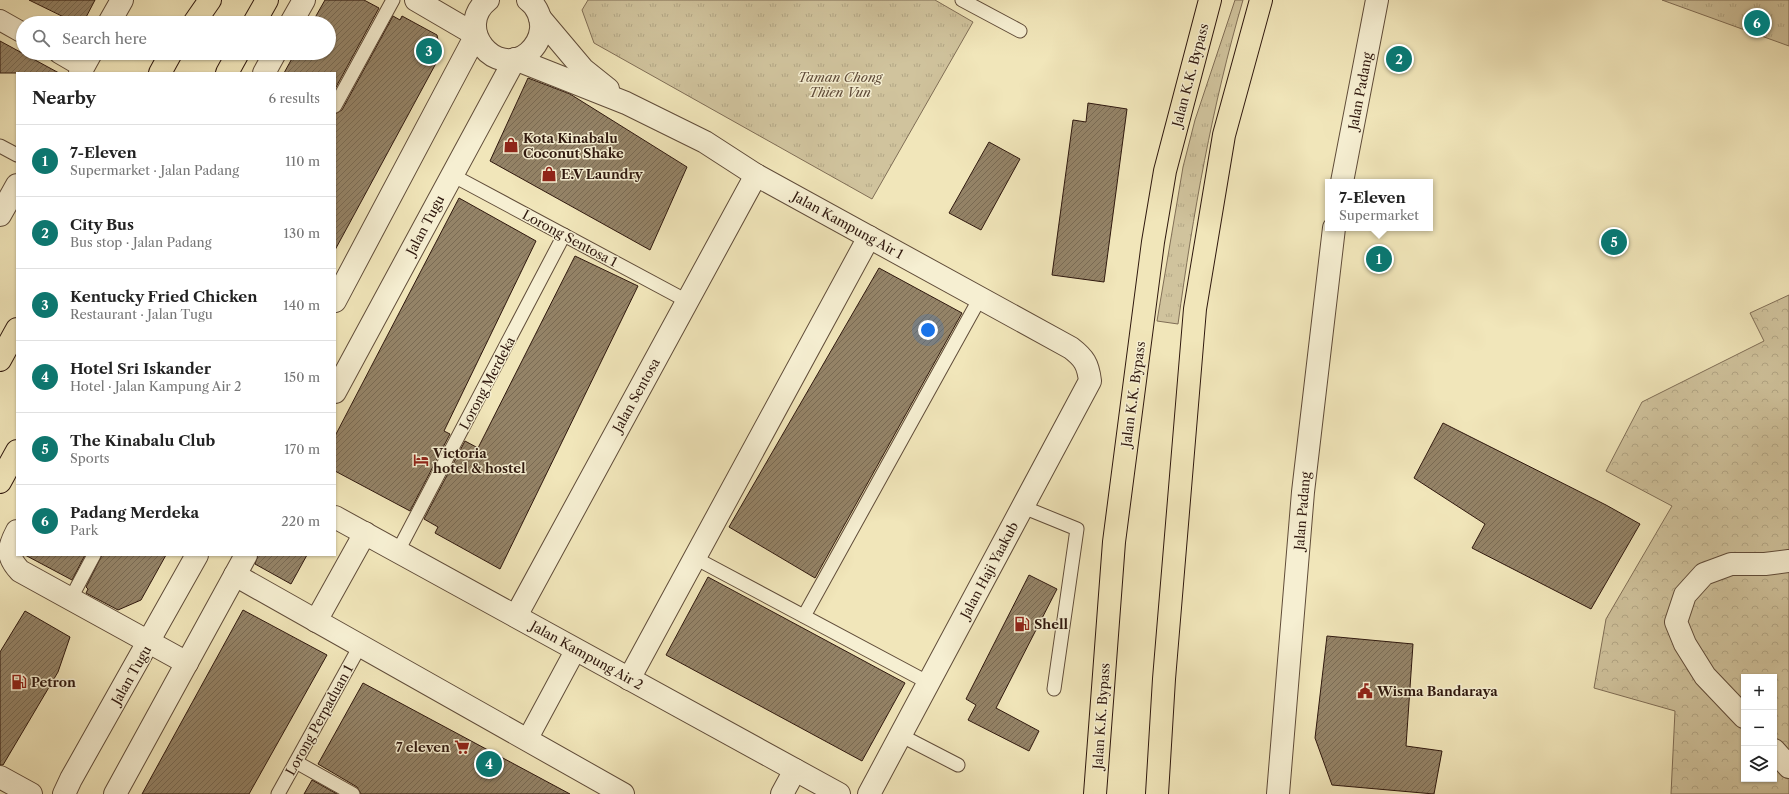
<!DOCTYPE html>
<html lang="en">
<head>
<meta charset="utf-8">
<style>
	:root { --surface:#fff; --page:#f2f2f2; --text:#222; --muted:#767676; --line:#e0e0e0; --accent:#0f766e }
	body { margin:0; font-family:"Libre Caslon Text",serif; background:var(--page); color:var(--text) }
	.controls { position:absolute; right:12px; bottom:12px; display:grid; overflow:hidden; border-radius:0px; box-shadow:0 1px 3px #0004 }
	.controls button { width:36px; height:36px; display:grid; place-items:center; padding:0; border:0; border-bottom:1px solid var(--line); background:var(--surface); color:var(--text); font:20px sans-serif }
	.you { position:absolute; left:928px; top:330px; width:14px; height:14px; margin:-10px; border:3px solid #fff; border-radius:50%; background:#1a73e8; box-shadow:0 0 0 6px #1a73e833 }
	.badge { display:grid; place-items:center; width:26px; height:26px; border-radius:50%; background:var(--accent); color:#fff; font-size:13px; font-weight:700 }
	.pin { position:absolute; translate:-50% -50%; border:2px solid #fff; box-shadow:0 1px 4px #0006 }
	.popup { position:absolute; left:1325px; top:179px; width:108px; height:52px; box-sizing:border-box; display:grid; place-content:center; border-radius:0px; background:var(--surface); filter:drop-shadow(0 1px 3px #0005); font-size:13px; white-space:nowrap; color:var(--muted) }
	.popup b { font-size:15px; color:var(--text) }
	.popup::after { content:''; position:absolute; left:50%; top:100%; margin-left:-8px; border:8px solid transparent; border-top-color:var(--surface) }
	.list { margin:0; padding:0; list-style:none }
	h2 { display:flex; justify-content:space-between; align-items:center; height:52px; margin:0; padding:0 16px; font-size:17px }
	h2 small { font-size:13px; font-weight:400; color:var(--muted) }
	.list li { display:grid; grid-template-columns:26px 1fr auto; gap:12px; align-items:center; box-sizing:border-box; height:72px; padding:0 16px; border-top:1px solid var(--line) }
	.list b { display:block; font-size:15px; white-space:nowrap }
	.list p { margin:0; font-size:13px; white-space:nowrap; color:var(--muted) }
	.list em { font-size:13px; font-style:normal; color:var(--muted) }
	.icon { flex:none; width:22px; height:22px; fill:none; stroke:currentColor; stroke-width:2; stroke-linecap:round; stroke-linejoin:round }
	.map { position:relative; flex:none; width:1789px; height:794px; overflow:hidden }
	.search { position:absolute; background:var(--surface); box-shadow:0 1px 3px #0004; left:16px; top:16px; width:320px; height:44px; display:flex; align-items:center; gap:10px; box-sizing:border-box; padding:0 14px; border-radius:22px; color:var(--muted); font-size:15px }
	.panel { position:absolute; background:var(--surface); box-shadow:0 1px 3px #0004; left:16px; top:72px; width:320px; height:484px; border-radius:0px }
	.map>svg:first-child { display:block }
	.grass { fill:url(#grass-tufts); stroke:#806e56 }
	.forest { fill:url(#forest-crowns); stroke:#806e56; fill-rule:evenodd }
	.building { fill:url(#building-hatch); stroke:#2f180e }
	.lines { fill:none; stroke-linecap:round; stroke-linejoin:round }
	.service-casing { stroke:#604c39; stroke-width:15 }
	.pedestrian-casing { stroke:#604c39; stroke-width:22 }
	.minor-casing { stroke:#604c39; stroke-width:24 }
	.tertiary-casing { stroke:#604c39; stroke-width:24 }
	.primary-casing { stroke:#2f180e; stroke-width:24 }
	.trunk-casing { stroke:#2f180e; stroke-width:24 }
	.service { stroke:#f6efd2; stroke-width:13 }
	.pedestrian { stroke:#f6efd2; stroke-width:20 }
	.minor { stroke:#f6efd2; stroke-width:22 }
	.tertiary { stroke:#f6efd2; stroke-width:22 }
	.primary { stroke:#f1e6ba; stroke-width:22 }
	.trunk { stroke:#f1e6ba; stroke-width:22 }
	.labels { text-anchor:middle; stroke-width:3; stroke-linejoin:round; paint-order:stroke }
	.street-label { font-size:13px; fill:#2f180e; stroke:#f6efd2 }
	.park-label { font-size:13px; font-style:italic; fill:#5f4b39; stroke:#f6efd2 }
	.poi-label { font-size:13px; font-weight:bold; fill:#2f180e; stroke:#f6efd2; text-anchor:start }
</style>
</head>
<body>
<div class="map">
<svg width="1789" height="794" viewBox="0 0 1789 794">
	<defs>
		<pattern id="grass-tufts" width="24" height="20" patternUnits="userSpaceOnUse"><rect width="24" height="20" fill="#d0c39d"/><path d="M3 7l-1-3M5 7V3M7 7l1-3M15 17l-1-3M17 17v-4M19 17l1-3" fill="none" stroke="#b3a786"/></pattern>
		<pattern id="forest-crowns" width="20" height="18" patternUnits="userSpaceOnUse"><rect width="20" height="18" fill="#d0c39d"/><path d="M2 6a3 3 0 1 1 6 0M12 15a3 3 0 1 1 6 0" fill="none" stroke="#b3a786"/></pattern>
		<pattern id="building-hatch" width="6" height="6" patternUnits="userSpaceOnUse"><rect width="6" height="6" fill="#948367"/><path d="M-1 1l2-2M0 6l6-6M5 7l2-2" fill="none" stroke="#796a53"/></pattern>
	</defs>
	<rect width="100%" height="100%" fill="#f1e6ba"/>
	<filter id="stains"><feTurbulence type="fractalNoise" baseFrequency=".005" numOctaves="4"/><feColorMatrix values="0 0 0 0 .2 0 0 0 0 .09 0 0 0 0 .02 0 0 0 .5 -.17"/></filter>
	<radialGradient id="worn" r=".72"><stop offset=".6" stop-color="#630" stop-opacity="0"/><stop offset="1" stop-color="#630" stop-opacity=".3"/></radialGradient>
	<g class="grass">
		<polygon points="588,0 935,0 973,22 872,199 594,43 582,10"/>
		<path d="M1235 0H1243C1212 106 1193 214 1178 324L1157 321 1183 167 1195 120Z"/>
		<polygon points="1662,0 1789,0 1789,46"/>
	</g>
	<path class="forest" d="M1789 295V794H1671L1675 711 1594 688 1606 619 1672 506 1606 471 1642 402 1764 341 1750 313ZM1744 677H1774V779H1744Z"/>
	<g class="building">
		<polygon points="29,0 95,0 83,23 76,23"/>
		<polygon points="325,0 364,0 379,8 335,89 335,73 284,73 295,53 329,53 329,23 312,23"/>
		<polygon points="393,16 400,20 402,16 437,35 441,54 335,250 335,114 342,110"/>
		<polygon points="0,41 59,73 0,73"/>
		<polygon points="528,78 570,94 687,167 650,250 490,161"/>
		<polygon points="1088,103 1127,109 1104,282 1052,275 1073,120 1086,122"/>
		<polygon points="989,142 1020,159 981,230 949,213"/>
		<polygon points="459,198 536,241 444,431 450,434 410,511 335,471 335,436"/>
		<polygon points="575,256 638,286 500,569 435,533 438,527 424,519 465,441 478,448"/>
		<polygon points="879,268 962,313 815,578 729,527"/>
		<polygon points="1443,423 1606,505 1640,524 1591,609 1472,548 1485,524 1414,478"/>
		<polygon points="25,555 85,555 72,580"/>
		<polygon points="102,555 166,555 141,600 118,610 86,593 88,589 86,587"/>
		<polygon points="258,555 307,555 291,584 255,564"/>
		<polygon points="1029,575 1057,589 996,708 1039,731 1029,751 968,720 976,705 966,699"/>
		<polygon points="708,577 905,683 862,761 666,655"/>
		<polygon points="243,610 327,655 249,794 142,794"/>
		<polygon points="25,611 70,637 58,672 3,765 0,765 0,652"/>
		<polygon points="1327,636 1413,644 1406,746 1442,751 1434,794 1332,785 1315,738"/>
		<polygon points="363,683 570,794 361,794 357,787 318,764"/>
		<polygon points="312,780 337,794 304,794"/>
	</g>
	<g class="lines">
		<g class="service-casing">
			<g id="service">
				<polyline points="962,0 1020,31"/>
				<polyline points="335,106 393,0"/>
				<polyline points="0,146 17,155"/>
				<polyline points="452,175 687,301"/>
				<polyline points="1023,507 1077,529 1054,689"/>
				<polyline points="398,551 564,235"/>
				<polyline points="695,558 929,683"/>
				<polyline points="71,598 94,555"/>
				<polyline points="804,616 980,298"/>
				<polyline points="900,735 958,765"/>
				<polyline points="296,762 353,794"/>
				<polyline points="278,794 360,646"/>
			</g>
		</g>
		<g class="pedestrian-casing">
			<g id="pedestrian">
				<polyline points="0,20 23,33"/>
				<polyline points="59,53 83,67"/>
				<polyline points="527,740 576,649"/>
			</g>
		</g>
		<g class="minor-casing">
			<g id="minor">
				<polyline points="416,0 476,35"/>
				<polyline points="540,18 583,69 608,89"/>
				<polyline points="109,23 122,0"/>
				<polyline points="291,23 304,0"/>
				<path d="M515 59 626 103 705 142 756 175 1071 348C1084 358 1088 364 1090 381L869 794"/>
				<polyline points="80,73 91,53"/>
				<polyline points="264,73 275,53"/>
				<polyline points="1342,182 1377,0"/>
				<polyline points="0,215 17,185"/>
				<polyline points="335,517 839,794"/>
				<path d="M17 531C8 548 6 556 20 571L187 663"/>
				<polyline points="235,575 623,794"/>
				<polyline points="516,616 756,175"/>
				<polyline points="316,621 365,533"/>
				<polyline points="629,679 869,237"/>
				<polyline points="1744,717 1705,676 1685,644 1676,622 1685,595 1704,574 1731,564 1765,564 1789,561"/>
				<polyline points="1774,750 1789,767"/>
				<polyline points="782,794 795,770"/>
				<polyline points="1278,794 1303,492 1334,228"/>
			</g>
		</g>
		<g class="tertiary-casing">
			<g id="tertiary">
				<path d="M488 0C453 28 496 79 528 53 535 47 540 39 541 29 542 19 537 6 528 0"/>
				<polyline points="335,301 476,35"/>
				<polyline points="335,392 515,59"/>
				<polyline points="0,777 31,794"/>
				<polyline points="64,794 71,779 197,555"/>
				<polyline points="115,794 246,555"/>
			</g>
		</g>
		<g class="primary-casing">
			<g id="primary">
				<polyline points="1095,794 1114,542 1153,242 1165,171 1210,0"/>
				<polyline points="1157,794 1164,679 1195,309 1224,135 1261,0"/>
			</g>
		</g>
		<g class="trunk-casing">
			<g id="trunk">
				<polyline points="194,23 210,0"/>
				<polyline points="254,23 267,0"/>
				<polyline points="160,73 171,53"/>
				<polyline points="227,73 238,53"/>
				<polyline points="0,360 17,329"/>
				<polyline points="0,482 17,451"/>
			</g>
		</g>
		<use href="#service" class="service"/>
		<use href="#pedestrian" class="pedestrian"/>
		<use href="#minor" class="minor"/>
		<use href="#tertiary" class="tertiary"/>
		<use href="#primary" class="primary"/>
		<use href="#trunk" class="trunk"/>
	</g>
	<defs>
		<g id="shop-bare" transform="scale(1.2)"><path d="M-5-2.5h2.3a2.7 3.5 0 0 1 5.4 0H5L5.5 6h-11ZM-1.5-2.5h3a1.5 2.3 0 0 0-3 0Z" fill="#8f2418" stroke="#f6efd2" stroke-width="2.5" paint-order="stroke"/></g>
		<g id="hotel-bare" transform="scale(1.2)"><path d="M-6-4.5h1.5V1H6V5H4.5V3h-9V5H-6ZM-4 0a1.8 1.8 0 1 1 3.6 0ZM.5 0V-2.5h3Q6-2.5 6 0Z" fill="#8f2418" stroke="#f6efd2" stroke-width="2.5" paint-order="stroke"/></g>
		<g id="fuel-bare" transform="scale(1.2)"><path d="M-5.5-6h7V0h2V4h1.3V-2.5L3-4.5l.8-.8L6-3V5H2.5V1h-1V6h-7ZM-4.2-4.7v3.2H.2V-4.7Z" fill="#8f2418" stroke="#f6efd2" stroke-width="2.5" paint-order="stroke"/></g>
		<g id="civic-bare" transform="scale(1.2)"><path d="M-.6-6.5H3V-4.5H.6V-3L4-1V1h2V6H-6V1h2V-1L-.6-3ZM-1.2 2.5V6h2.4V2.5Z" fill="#8f2418" stroke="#f6efd2" stroke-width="2.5" paint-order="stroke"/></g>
		<g id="supermarket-bare" transform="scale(1.2)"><path d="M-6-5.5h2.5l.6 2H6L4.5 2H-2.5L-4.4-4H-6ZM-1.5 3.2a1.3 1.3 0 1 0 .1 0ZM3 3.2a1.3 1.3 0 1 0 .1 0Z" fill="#8f2418" stroke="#f6efd2" stroke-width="2.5" paint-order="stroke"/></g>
	</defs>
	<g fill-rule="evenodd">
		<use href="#shop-bare" x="511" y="145"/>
		<use href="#shop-bare" x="549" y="174"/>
		<use href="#hotel-bare" x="421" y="460"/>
		<use href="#fuel-bare" x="1022" y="624"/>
		<use href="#fuel-bare" x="19" y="682"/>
		<use href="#civic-bare" x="1365" y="691"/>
		<use href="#supermarket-bare" x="462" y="747"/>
	</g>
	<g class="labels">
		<g class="street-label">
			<text transform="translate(1190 75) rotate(-75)" y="5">Jalan K.K. Bypass</text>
			<text transform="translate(1360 91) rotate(-79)" y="5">Jalan Padang</text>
			<text transform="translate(425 225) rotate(-62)" y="5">Jalan Tugu</text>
			<text transform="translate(848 225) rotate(29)" y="5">Jalan Kampung Air 1</text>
			<text transform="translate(570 238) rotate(28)" y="5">Lorong Sentosa 1</text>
			<text transform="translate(487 383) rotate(-62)" y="5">Lorong Merdeka</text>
			<text transform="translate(1133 394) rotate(-82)" y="5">Jalan K.K. Bypass</text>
			<text transform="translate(636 395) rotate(-61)" y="5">Jalan Sentosa</text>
			<text transform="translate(1302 511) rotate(-85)" y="5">Jalan Padang</text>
			<text transform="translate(989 570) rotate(-62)" y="5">Jalan Haji Yaakub</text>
			<text transform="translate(587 655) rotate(29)" y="5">Jalan Kampung Air 2</text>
			<text transform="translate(131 675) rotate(-60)" y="5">Jalan Tugu</text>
			<text transform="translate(1101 716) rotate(-86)" y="5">Jalan K.K. Bypass</text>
			<text transform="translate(319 720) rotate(-61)" y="5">Lorong Perpaduan 1</text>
		</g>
		<g class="park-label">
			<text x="840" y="82">Taman Chong<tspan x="840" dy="15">Thien Vun</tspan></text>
		</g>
		<g class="poi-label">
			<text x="523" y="143">Kota Kinabalu<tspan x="523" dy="15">Coconut Shake</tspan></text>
			<text x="561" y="179">E.V Laundry</text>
			<text x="433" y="458">Victoria<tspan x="433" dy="15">hotel &amp; hostel</tspan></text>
			<text x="1034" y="629">Shell</text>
			<text x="31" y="687">Petron</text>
			<text x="1377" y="696">Wisma Bandaraya</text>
			<text x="450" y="752" text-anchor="end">7 eleven</text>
		</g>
	</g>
	<rect width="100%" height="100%" filter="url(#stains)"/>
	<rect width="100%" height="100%" fill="url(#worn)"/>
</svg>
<div class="controls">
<button>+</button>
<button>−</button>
<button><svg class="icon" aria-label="layers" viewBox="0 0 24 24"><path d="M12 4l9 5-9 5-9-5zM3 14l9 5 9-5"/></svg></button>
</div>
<div class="you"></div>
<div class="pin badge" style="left:1379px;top:259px">1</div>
<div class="popup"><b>7-Eleven</b>Supermarket</div>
<div class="pin badge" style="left:1399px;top:59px">2</div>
<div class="pin badge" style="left:429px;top:51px">3</div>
<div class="pin badge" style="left:489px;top:764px">4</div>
<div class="pin badge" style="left:1614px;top:242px">5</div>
<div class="pin badge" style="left:1757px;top:23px">6</div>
<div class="search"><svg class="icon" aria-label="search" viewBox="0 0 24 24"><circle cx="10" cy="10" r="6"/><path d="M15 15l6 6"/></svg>Search here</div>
<section class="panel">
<h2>Nearby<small>6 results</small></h2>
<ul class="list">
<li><span class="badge">1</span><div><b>7-Eleven</b><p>Supermarket · Jalan Padang</p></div><em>110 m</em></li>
<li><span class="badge">2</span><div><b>City Bus</b><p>Bus stop · Jalan Padang</p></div><em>130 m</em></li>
<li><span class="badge">3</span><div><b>Kentucky Fried Chicken</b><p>Restaurant · Jalan Tugu</p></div><em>140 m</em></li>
<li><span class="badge">4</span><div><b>Hotel Sri Iskander</b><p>Hotel · Jalan Kampung Air 2</p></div><em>150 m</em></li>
<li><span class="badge">5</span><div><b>The Kinabalu Club</b><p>Sports</p></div><em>170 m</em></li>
<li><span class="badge">6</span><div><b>Padang Merdeka</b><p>Park</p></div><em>220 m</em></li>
</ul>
</section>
</div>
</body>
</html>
